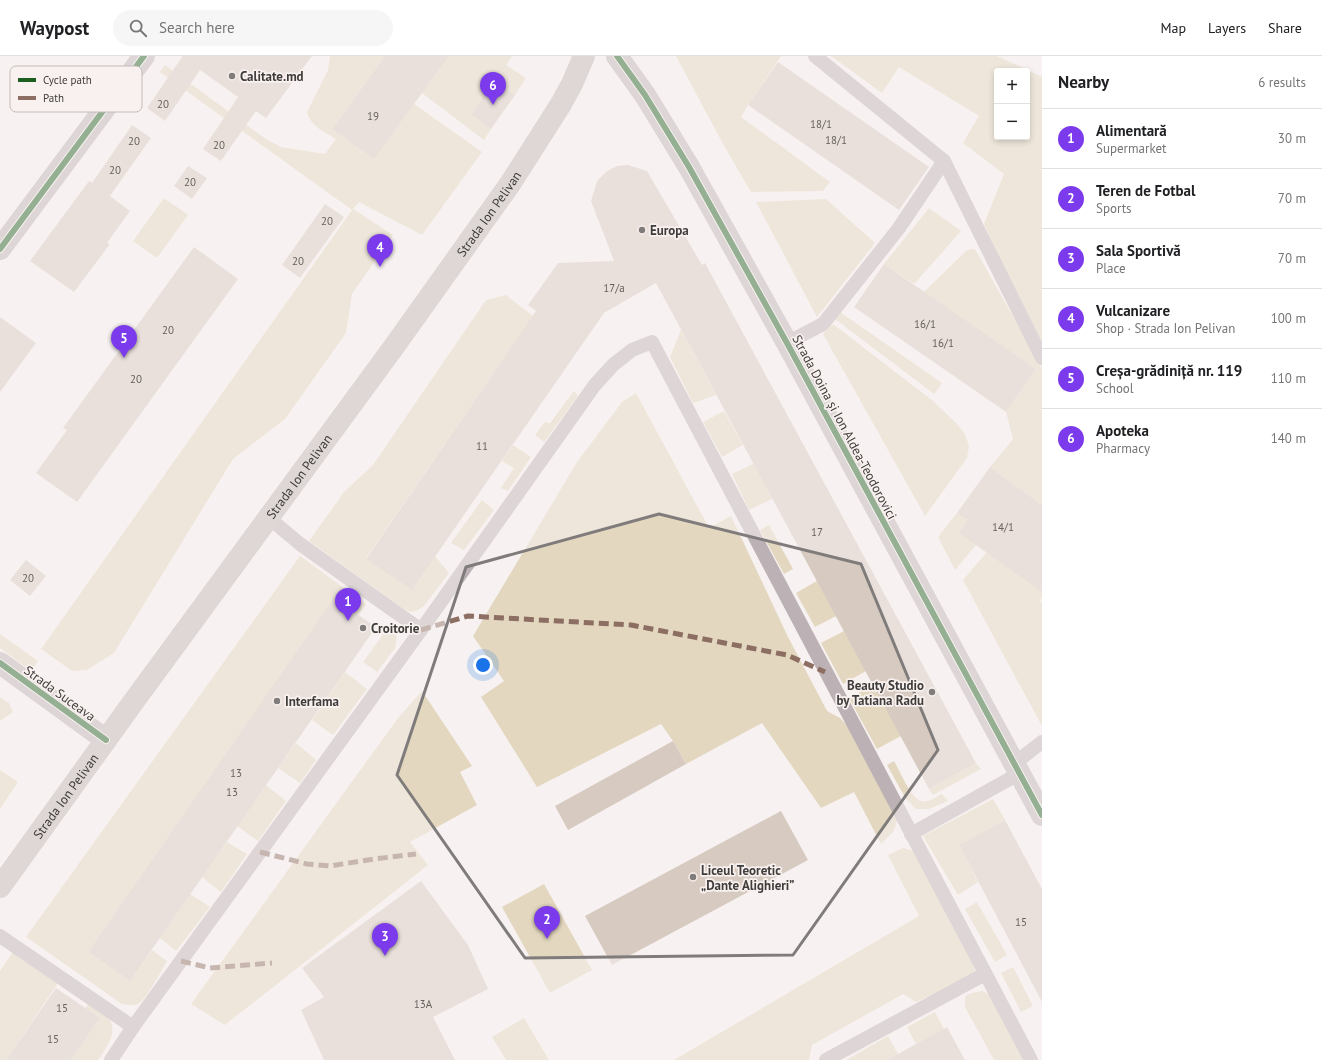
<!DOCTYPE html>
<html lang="en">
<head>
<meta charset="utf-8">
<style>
	:root { --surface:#fff; --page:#f6f6f6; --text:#202124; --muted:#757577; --line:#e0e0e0; --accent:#7c3aed }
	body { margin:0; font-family:"PT Sans",sans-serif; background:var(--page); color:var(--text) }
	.controls { position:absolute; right:12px; top:12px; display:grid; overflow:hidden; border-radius:4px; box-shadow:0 2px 6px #0003 }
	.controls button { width:36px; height:36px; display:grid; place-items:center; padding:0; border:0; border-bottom:1px solid var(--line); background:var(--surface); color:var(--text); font:20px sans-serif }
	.you { position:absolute; left:483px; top:609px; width:14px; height:14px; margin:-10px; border:3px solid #fff; border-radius:50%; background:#1a73e8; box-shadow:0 0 0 6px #1a73e833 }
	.badge { display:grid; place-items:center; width:26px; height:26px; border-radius:50%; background:var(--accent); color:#fff; font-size:13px; font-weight:700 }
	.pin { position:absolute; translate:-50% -33px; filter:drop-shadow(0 1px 2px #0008) }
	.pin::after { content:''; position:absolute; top:21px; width:14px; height:12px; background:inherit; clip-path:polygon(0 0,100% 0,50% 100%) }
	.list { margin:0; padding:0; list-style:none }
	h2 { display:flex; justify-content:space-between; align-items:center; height:52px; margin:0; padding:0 16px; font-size:17px }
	h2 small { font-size:13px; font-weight:400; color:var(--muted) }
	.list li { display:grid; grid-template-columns:26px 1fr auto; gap:12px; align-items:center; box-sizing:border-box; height:60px; padding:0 16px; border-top:1px solid var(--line) }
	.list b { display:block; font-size:15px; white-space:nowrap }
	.list p { margin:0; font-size:13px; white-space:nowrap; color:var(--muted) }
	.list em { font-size:13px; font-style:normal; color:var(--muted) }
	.icon { flex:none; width:22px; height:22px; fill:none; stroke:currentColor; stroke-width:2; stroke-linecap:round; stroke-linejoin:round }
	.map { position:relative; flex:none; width:1042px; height:1004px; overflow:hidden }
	header { display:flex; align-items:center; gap:24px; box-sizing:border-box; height:56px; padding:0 20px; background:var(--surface); border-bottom:1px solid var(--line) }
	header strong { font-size:19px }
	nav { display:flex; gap:22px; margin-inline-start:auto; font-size:14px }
	.search { width:280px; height:36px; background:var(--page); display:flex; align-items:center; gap:10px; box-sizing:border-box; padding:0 14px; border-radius:22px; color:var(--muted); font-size:15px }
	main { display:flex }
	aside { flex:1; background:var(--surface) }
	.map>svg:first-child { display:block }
	.green { fill:#e3d7bf; fill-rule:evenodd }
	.building { fill:#d7cac1 }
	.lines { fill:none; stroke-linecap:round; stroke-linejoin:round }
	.service { stroke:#bcb2b5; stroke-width:14 }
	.minor { stroke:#bcb2b5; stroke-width:22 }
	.primary { stroke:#bfb5b6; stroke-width:22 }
	.quiet { stroke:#8d6e63; stroke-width:5; stroke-dasharray:10 5; stroke-linecap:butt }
	.cycleway-casing { stroke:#f9f1ef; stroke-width:8 }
	.cycleway { stroke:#1b5e20; stroke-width:6 }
	.marked { fill:none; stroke:#7f7c7b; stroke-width:3; stroke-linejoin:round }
	.poi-dot { fill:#7f7c7b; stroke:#f9f1ef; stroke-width:1.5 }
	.labels { text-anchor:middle; stroke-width:3.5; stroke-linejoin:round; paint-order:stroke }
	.number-label { font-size:11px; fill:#65605d }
	.poi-label { font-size:13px; font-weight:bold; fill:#3f3c3c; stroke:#f9f1ef; text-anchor:start }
	.street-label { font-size:13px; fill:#3f3c3c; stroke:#f9f1ef }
	.key { fill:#f9f1ef; stroke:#c1bbb9; stroke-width:1 }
	.key-label { font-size:11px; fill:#3f3c3c }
</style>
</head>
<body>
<header>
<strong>Waypost</strong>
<div class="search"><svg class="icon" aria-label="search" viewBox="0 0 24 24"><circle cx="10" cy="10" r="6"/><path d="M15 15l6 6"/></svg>Search here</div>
<nav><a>Map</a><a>Layers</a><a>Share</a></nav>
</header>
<main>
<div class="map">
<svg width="1042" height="1004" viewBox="0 0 1042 1004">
	<rect width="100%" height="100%" fill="#f7f2f1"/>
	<g class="green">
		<path d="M330 0H385L332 73 374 103 414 48 482 96 422 179 359 146 353 153 393 179 352 238 346 277 285 363 233 403 114 597 87 614 72 615 41 593 352 154 160 16 165 9 266 83 281 91 325 98 336 83C325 76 310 70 307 56L328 14Z"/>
		<polygon points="449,0 512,0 506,9 526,22 515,39 494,25 471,59 491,73 484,84 422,37"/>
		<polygon points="676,0 781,0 748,49 741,61 830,126 823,135 751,136 723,88"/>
		<path d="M831 0H997L1042 21V287L1002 208 984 168 1004 118 963 87 979 60 899 11 882 37ZM997 15H1027V81H997Z"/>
		<polygon points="164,142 188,159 157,202 133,185"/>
		<polygon points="826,143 875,187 817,261 756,146"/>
		<polygon points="929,152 961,175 914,228 884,208"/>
		<polygon points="971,193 975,193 1042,312 1042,449 990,411 1013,383 1006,356 1036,313 924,236 966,195"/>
		<polygon points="506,239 533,260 366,502 412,534 435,500 449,517 424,550 418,554 411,556 404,553 309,485 344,436 373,409 486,244"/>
		<polygon points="840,256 942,327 934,338 835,263"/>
		<polygon points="833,268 933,345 957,368 965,378 969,390 967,402 925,460 823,278"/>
		<polygon points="681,274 716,339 693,347 670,301"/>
		<polygon points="574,335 578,340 544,386 535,379 545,366 550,367"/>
		<polygon points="636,337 709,472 731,460 788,581 827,655 840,662 851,673 897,765 894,775 881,788 854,736 821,752 762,667 686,708 673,685 661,668 537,731 481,641 504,625 473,580 577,406 622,346"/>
		<polygon points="724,355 743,389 722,401 703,366"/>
		<polygon points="513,389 531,401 508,435 501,432 514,412 502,405"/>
		<polygon points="755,407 772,443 749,454 732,418"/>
		<polygon points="482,444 494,454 464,494 451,487"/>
		<polygon points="957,457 968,464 976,489 955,514 938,481"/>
		<polygon points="769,469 793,513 784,518 760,474"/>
		<polygon points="987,496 1042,536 1042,541 1040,545 1042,548 1042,670 963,524"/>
		<path d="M300 500 366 548 358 559 334 543 88 896 130 925 152 894 167 905C161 915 147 943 138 948 133 950 127 949 122 948L26 881Z"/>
		<polygon points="817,525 836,560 815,571 796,537"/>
		<polygon points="387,573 397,580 395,592 377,616 363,606"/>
		<polygon points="844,575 866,615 843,628 821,587"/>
		<polygon points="0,578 38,605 31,615 0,592"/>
		<polygon points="345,616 367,633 333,679 312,664"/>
		<polygon points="873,629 901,680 877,693 849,642"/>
		<polygon points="422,635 472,710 460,716 477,749 410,786 428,809 225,969 191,948 398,662"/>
		<polygon points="0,641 9,647 13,656 0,665"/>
		<polygon points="296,687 316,704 300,727 278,712"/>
		<path d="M894 705C900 715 910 741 921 745 928 747 936 741 942 738L948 745 929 753H916L906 743 887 709Z"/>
		<polygon points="976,707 981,713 933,739 929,733"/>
		<polygon points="0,714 18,726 0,753"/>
		<polygon points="266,729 286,745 258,785 237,770"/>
		<polygon points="993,743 1005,764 959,789 978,826 958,839 923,780"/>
		<polygon points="227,786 247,798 221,836 202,821"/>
		<polygon points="903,792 915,795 973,909 975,916 960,926 916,946 903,938 812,989 809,1004 674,1004 919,860 888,799"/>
		<polygon points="544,828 592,914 550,937 502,851"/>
		<polygon points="190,838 210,851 176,895 160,882"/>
		<polygon points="977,846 1007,899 995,906 965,853"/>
		<polygon points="13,896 58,927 6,1004 0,1004 0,915"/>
		<polygon points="1013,911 1033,950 1021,956 1001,917"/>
		<polygon points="982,935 991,939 1028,1004 994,1004 965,951 965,940 972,937"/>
		<path d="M90 946C94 950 102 953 106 958 120 973 108 990 98 1004H71L100 962 85 952Z"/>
		<polygon points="935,956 944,973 916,988 907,971"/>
		<polygon points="524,962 549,1004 506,1004 492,981"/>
		<polygon points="888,980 898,998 888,1004 846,1004"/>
	</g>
	<g class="building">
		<polygon points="182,0 312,0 266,62 256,55 221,105 203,93 238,41 200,14 165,65 147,52 182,1"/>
		<polygon points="385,0 449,0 374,103 332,73"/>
		<polygon points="778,6 929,111 899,154 748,49"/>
		<polygon points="494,25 515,39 491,73 471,59"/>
		<polygon points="132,69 151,82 110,140 130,155 107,187 110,188 74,236 30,205 89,125 92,127"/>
		<polygon points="628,109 647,115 702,209 705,207 976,707 929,733 656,227 604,257 412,534 366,503 536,255 528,249 558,207 614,205 591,145 597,125 607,115 617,110"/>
		<polygon points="188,110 207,122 192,143 174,130"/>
		<polygon points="325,148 344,161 300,222 282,209"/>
		<polygon points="194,191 238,223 77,446 36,417 67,374 63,372"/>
		<polygon points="884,208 1036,313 1006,356 854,251"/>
		<polygon points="0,261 36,287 0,336"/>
		<polygon points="990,411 1042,449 1042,536 959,477 968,464 957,457"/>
		<polygon points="26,504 46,520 30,540 10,524"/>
		<polygon points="334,542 376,571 130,925 88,896"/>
		<polygon points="673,685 686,708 568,774 555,750"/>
		<polygon points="781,755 808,804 612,909 585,860"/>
		<polygon points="1005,764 1042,833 1042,946 959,789"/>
		<polygon points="421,825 468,889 488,933 433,961 455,1004 324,1004 301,954 324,941 302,912"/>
		<polygon points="56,932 100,962 71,1004 6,1004"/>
		<polygon points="947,971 965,1004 887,1004"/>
	</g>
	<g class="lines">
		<g class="service">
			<polyline points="815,0 944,105 1042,302"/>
			<polyline points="787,287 823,268 899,172 944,105"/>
			<polyline points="269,462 300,488 421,574"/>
			<polyline points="1015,707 1042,686"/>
			<polyline points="911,778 1020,717"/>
			<polyline points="0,880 133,971"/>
			<polyline points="111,1004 133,971 421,574 594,330 613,309 632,294 652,286 1031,1004"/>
			<polyline points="826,1004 985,918"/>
		</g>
		<g class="minor">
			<polyline points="617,0 645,39 689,111 787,287 1042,759"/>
			<polyline points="0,193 144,0"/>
			<polyline points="0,607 106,684"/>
		</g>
		<path class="primary" id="s1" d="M0 831 134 645 393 292 510 128 561 48 572 28 584 0"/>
		<g class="quiet">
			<polyline points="421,574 468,560 631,569 787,599 825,616"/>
			<polyline points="260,796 307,808 330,810 374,803 416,798"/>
			<polyline points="181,905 210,912 272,907"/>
		</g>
		<g class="cycleway-casing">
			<g id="cycleway">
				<polyline points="617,0 645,39 689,111 787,287 1042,759"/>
				<polyline points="0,193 144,0"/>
				<polyline points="0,607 106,684"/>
			</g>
		</g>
		<use href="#cycleway" class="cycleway"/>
	</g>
	<path d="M0 0H1042V1004H0ZM659 458 861 508 938 694 793 899 525 902 397 719 466 511Z" fill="#f7f2f1" fill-opacity=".55" fill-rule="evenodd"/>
	<path class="marked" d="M659 458 861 508 938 694 793 899 525 902 397 719 466 511Z"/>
	<g class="poi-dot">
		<circle cx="232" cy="20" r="4"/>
		<circle cx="642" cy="174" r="4"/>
		<circle cx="363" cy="572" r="4"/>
		<circle cx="932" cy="636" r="4"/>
		<circle cx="277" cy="645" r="4"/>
		<circle cx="693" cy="821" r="4"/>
	</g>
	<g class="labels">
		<g class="number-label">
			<text x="163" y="52">20</text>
			<text x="373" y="64">19</text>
			<text x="821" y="72">18/1</text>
			<text x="836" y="88">18/1</text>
			<text x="134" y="89">20</text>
			<text x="219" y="93">20</text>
			<text x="115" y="118">20</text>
			<text x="190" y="130">20</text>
			<text x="327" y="169">20</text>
			<text x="298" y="209">20</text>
			<text x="614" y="236">17/a</text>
			<text x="925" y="272">16/1</text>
			<text x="168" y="278">20</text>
			<text x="943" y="291">16/1</text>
			<text x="136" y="327">20</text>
			<text x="482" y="394">11</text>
			<text x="1003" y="475">14/1</text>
			<text x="817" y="480">17</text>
			<text x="28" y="526">20</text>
			<text x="236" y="721">13</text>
			<text x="232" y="740">13</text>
			<text x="1021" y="870">15</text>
			<text x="423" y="952">13A</text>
			<text x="62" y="956">15</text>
			<text x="53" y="987">15</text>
		</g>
		<g class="poi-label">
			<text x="240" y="25">Calitate.md</text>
			<text x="650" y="179">Europa</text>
			<text x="371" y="577">Croitorie</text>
			<text x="924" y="634" text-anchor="end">Beauty Studio<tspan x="924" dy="15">by Tatiana Radu</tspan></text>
			<text x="285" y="650">Interfama</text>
			<text x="701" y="819">Liceul Teoretic<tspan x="701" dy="15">„Dante Alighieri”</tspan></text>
		</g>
		<g class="street-label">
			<text dy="5" stroke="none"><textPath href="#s1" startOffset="832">Strada Ion Pelivan</textPath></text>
			<text transform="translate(845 371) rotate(62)" y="5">Strada Doina și Ion Aldea-Teodorovici</text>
			<text dy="5" stroke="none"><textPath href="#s1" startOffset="508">Strada Ion Pelivan</textPath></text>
			<text transform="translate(60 637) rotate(36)" y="5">Strada Suceava</text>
			<text dy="5" stroke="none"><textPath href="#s1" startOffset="112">Strada Ion Pelivan</textPath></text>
		</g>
	</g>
	<rect x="10" y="10" width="132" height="46" rx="6" class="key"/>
	<rect x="18" y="22" width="18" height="4" fill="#1b5e20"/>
	<rect x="18" y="40" width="18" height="4" fill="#8d6e63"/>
	<g class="key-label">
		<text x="43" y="28">Cycle path</text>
		<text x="43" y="46">Path</text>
	</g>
</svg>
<div class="controls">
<button>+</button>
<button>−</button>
</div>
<div class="you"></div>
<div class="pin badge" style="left:348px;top:565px">1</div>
<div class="pin badge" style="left:547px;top:883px">2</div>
<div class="pin badge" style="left:385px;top:900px">3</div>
<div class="pin badge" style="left:380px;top:211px">4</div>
<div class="pin badge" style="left:124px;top:302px">5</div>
<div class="pin badge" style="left:493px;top:49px">6</div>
</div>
<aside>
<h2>Nearby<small>6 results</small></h2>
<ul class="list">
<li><span class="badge">1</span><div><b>Alimentară</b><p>Supermarket</p></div><em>30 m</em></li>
<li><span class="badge">2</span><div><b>Teren de Fotbal</b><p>Sports</p></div><em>70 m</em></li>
<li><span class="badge">3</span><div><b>Sala Sportivă</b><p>Place</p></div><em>70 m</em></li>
<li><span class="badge">4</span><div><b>Vulcanizare</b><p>Shop · Strada Ion Pelivan</p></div><em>100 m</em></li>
<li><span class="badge">5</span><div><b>Creșa-grădiniță nr. 119</b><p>School</p></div><em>110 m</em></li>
<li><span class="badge">6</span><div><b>Apoteka</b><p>Pharmacy</p></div><em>140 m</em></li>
</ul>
</aside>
</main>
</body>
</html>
